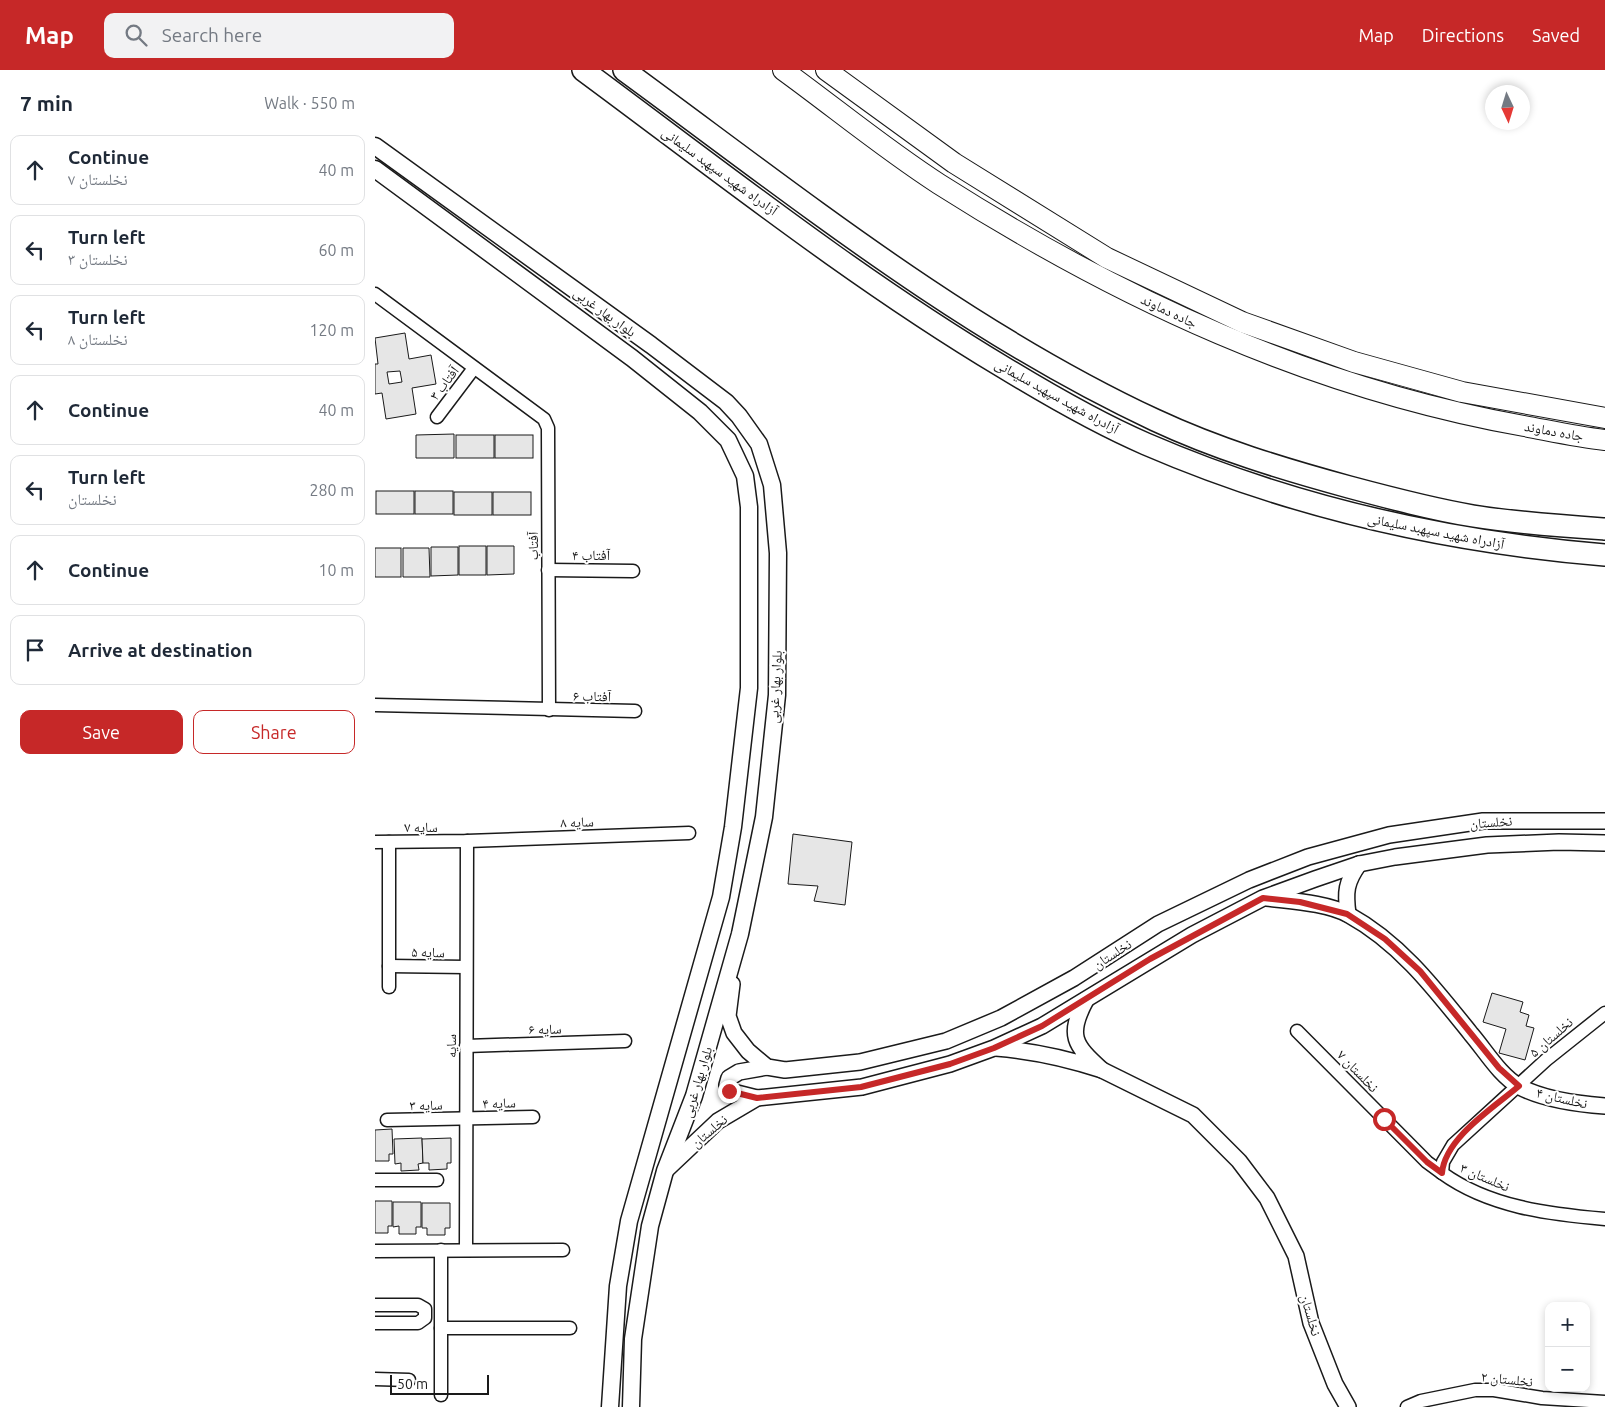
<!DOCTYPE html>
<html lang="en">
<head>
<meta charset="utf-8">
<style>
	:root { --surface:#fff; --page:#f2f2f3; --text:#1f2937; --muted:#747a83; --line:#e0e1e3; --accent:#c62828 }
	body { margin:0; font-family:Ubuntu,"Noto Naskh Arabic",sans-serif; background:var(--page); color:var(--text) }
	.controls { position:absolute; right:15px; bottom:15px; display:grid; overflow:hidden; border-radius:10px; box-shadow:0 2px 8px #0003 }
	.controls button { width:45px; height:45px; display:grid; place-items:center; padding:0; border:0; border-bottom:1px solid var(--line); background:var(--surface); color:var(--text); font:25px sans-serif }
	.compass { position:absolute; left:1110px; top:15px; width:45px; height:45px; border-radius:50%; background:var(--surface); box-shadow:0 2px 8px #0003; rotate:176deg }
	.scale { position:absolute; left:15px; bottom:12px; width:99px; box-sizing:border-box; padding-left:5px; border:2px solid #1a1a1a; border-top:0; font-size:14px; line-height:18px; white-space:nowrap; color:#1a1a1a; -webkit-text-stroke:4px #fff; paint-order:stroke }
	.stop { position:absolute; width:15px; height:15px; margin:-11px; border:4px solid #c62828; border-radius:50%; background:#fff }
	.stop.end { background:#c62828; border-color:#fff; box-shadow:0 1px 5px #0008 }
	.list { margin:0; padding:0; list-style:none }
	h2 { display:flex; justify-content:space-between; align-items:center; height:65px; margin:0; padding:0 20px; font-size:21px }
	h2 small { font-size:16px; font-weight:400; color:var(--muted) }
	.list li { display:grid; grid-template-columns:32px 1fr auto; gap:15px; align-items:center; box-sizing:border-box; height:70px; margin:0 10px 10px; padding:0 10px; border:1px solid var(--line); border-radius:10px }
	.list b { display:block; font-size:19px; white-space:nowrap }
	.list p { margin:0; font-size:16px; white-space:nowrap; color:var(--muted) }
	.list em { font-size:16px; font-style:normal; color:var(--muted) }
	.actions { display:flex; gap:10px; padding:15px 20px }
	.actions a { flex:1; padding:11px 0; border:1px solid var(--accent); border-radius:10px; text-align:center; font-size:18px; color:var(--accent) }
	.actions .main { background:var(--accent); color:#fff }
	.icon { flex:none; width:28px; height:28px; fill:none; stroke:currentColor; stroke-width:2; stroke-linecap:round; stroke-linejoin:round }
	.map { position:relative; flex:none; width:1230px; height:1337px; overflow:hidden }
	header { display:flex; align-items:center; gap:30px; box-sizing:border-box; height:70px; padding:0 25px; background:var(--accent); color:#fff }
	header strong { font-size:24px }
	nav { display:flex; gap:28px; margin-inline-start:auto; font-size:18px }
	.search { width:350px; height:45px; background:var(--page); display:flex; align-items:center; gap:12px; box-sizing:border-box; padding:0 18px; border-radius:10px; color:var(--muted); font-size:19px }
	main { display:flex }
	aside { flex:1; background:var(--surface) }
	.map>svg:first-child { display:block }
	.building { fill:#e6e6e6; stroke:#1a1a1a; fill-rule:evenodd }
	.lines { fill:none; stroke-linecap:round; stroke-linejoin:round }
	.minor-casing { stroke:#1a1a1a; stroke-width:15 }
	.tertiary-casing { stroke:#1a1a1a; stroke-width:18 }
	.secondary-casing { stroke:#1a1a1a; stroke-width:19 }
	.trunk-casing { stroke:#1a1a1a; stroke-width:22 }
	.motorway-casing { stroke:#1a1a1a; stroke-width:24 }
	.minor { stroke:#fff; stroke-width:12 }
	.tertiary { stroke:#fff; stroke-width:15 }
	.secondary { stroke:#fff; stroke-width:16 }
	.trunk { stroke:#fff; stroke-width:20 }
	.motorway { stroke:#fff; stroke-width:21 }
	.route { stroke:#c62828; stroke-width:6 }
	.labels { text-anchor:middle; stroke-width:4; stroke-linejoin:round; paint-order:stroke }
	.street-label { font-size:14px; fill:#1a1a1a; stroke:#fff }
</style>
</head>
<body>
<header>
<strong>Map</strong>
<div class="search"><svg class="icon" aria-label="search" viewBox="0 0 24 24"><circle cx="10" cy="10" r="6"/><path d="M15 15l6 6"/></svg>Search here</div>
<nav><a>Map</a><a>Directions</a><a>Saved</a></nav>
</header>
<main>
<aside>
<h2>7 min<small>Walk · 550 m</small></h2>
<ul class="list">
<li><svg class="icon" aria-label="ahead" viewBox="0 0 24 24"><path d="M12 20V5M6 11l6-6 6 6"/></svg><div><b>Continue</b><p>نخلستان ۷</p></div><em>40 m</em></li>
<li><svg class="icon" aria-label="left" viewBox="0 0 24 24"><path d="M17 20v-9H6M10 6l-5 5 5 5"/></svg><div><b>Turn left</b><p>نخلستان ۳</p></div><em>60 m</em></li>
<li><svg class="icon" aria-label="left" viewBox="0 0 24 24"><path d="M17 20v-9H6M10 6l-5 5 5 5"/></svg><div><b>Turn left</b><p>نخلستان ۸</p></div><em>120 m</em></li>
<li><svg class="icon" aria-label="ahead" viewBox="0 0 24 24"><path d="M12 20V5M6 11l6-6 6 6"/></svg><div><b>Continue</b></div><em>40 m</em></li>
<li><svg class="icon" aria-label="left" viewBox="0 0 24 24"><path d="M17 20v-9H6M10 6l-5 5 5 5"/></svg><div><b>Turn left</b><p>نخلستان</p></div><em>280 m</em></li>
<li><svg class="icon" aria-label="ahead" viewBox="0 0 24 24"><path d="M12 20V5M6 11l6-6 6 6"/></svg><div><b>Continue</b></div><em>10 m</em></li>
<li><svg class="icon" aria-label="arrive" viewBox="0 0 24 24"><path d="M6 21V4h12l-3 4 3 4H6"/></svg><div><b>Arrive at destination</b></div></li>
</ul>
<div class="actions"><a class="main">Save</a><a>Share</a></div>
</aside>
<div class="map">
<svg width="1230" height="1337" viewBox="0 0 1230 1337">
	<rect width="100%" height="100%" fill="#fff"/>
	<g class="building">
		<path d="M30 263 34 289 56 285 61 314 37 318 41 344 11 349 7 323 0 324V294H3L0 268ZM25 301 27 312 14 314 12 302Z"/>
		<polygon points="79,364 79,388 41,388 41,365"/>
		<rect x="81" y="365" width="38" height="23"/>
		<rect x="120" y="365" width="38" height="23"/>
		<rect x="1" y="421" width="38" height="23"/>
		<rect x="40" y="421" width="38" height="23"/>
		<rect x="79" y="422" width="38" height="23"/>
		<rect x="118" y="422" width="38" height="23"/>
		<rect x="84" y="476" width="27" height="29"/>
		<polygon points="112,476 139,476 139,504 112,505"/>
		<polygon points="56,477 83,477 83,505 56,506"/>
		<rect x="0" y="478" width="26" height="29"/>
		<polygon points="28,478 54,478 55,507 28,507"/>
		<polygon points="418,764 477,772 470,835 439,831 443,816 413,814"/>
		<polygon points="1117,923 1148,932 1145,942 1154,945 1151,956 1159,958 1150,990 1124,983 1131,959 1108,952"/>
		<polygon points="17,1059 18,1084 14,1084 14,1091 0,1091 0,1060"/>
		<polygon points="47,1068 48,1093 43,1094 44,1100 26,1101 26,1093 20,1094 19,1069"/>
		<polygon points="76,1068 76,1093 72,1093 72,1099 54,1100 54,1093 48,1093 47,1069"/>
		<polygon points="0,1131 17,1131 17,1156 13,1156 13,1163 0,1163"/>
		<polygon points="18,1132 46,1132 46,1157 41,1157 41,1164 24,1164 24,1156 18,1157"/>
		<polygon points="47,1133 75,1133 75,1158 70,1158 70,1165 52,1165 52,1158 47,1158"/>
	</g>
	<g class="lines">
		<g class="minor-casing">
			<g id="minor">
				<polyline points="0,224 169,349 173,358 174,640"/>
				<polyline points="62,347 99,298"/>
				<polyline points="173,500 258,501"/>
				<polyline points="0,635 260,641"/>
				<polyline points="0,772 92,771 314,763"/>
				<polyline points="14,772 14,917"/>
				<polyline points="14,896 91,897"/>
				<path d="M1230 943 1171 990 1078 1075 1068 1092 1067 1103C1114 1137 1173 1144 1230 1149"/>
				<polyline points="922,961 1052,1092 1067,1103"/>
				<polyline points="91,976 250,971"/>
				<polyline points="12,1050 158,1047"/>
				<polyline points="0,1110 62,1110"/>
				<polyline points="91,1180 92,771"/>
				<polyline points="0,1181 188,1180"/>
				<polyline points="0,1235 43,1235 50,1239 50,1248 43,1253 0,1253"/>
				<polyline points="66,1258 195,1258"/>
				<polyline points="0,1309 34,1310"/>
				<polyline points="66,1325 66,1180"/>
				<polyline points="1032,1337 1046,1331 1100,1320 1119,1320 1167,1328 1230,1332"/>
			</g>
		</g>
		<g class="tertiary-casing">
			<g id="tertiary">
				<path d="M892 828C916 831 953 833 974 845 1025 873 1060 919 1096 964 1110 980 1125 1006 1145 1017 1170 1030 1202 1034 1230 1036"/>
				<path d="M973 844C970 822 971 812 984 794"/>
				<polyline points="357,914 353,946 359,963 373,981 392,997 410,1000 485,992 571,971 626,948 699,908 783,854 874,810 933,787 1014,765 1108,751 1230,751"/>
				<path d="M621 978C658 981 691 988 727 1000 699 975 692 965 711 930"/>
				<polyline points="727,1000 818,1045 864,1091 892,1128 921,1186 936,1253 960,1314 973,1337"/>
				<polyline points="382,1028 354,1021 352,1015 354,1008 364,1002 392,997"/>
				<polyline points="290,1101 343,1051 382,1028 487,1017 575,994 619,978 667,956 817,865 888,828 940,809 984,794 1020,787 1112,775 1184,772 1230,773"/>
			</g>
		</g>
		<g class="secondary-casing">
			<g id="secondary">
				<polyline points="0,76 276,275 351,332 364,346 384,374 397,415 403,483 402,625 389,747 365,864 319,1026 290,1101 275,1156 258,1269 256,1337"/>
				<polyline points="0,99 257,288 325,342 353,370 370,406 374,437 374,618 358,757 346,827 254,1151 243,1216 235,1337"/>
			</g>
		</g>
		<g class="trunk-casing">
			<g id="trunk">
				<path d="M408 0C459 37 511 80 564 114 745 229 936 318 1149 356 1176 361 1203 367 1230 370"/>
				<polyline points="451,0 579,93 732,188 867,252 979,292 1087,322 1230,348"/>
			</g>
		</g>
		<g class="motorway-casing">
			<g id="motorway">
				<path d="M208 0C346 102 481 209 628 297 674 325 722 353 771 374 917 437 1072 472 1230 485"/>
				<path d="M249 0C420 125 587 260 780 350 842 379 908 399 974 417 1015 428 1056 439 1098 446 1141 453 1186 456 1230 459"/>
			</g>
		</g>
		<use href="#minor" class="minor"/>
		<use href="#tertiary" class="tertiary"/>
		<use href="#secondary" class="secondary"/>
		<use href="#trunk" class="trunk"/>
		<use href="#motorway" class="motorway"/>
	</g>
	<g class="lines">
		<path class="route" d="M354 1021 382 1028 486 1017 575 994 619 978 667 956 775 889 888 828 925 832 972 844 1010 869 1045 901 1124 998 1144 1016C1118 1038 1070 1068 1067 1103L1052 1092 1009 1049"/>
	</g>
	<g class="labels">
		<g class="street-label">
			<text transform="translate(345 101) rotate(36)" y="5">آزادراه شهید سپهبد سلیمانی</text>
			<text transform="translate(794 241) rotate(25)" y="5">جاده دماوند</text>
			<text transform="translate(230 242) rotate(36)" y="5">بلوار بهار غربی</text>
			<text transform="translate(69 313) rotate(-53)" y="5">آفتاب ۳</text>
			<text transform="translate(682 326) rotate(29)" y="5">آزادراه شهید سپهبد سلیمانی</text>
			<text transform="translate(1179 361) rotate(10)" y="5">جاده دماوند</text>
			<text transform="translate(1061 461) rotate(11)" y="5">آزادراه شهید سپهبد سلیمانی</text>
			<text transform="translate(158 476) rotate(-90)" y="5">آفتاب</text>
			<text x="216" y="490">آفتاب ۴</text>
			<text transform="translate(400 617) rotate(-87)" y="5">بلوار بهار غربی</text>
			<text transform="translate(217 626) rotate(1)" y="5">آفتاب ۶</text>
			<text transform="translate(202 752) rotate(-2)" y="5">سایه ۸</text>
			<text transform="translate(1116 752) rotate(-4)" y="5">نخلستان</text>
			<text x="46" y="762">سایه ۷</text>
			<text transform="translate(53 882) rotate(1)" y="5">سایه ۵</text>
			<text transform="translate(737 884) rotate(-33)" y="5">نخلستان</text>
			<text transform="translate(170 959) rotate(-1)" y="5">سایه ۶</text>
			<text transform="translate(1176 967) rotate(-41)" y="5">نخلستان ۵</text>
			<text transform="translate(76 976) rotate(-90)" y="5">سایه</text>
			<text transform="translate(983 1001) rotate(46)" y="5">نخلستان ۷</text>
			<text transform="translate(322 1012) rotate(-73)" y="5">بلوار بهار غربی</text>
			<text transform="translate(1187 1028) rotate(13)" y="5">نخلستان ۴</text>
			<text transform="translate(124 1033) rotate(-2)" y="5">سایه ۴</text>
			<text transform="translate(51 1035) rotate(-1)" y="5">سایه ۳</text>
			<text transform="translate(334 1061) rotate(-40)" y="5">نخلستان</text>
			<text transform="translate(1110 1107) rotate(23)" y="5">نخلستان ۳</text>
			<text transform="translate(936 1245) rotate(74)" y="5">نخلستان</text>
			<text transform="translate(1132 1309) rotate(6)" y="5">نخلستان ۲</text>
		</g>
	</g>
</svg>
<div class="controls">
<button>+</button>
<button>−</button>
</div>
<svg class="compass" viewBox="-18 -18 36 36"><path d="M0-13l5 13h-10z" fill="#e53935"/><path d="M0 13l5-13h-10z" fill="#747a83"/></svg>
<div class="scale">50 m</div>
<div class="stop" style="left:1009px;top:1049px"></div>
<div class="stop end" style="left:354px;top:1021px"></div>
</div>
</main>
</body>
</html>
